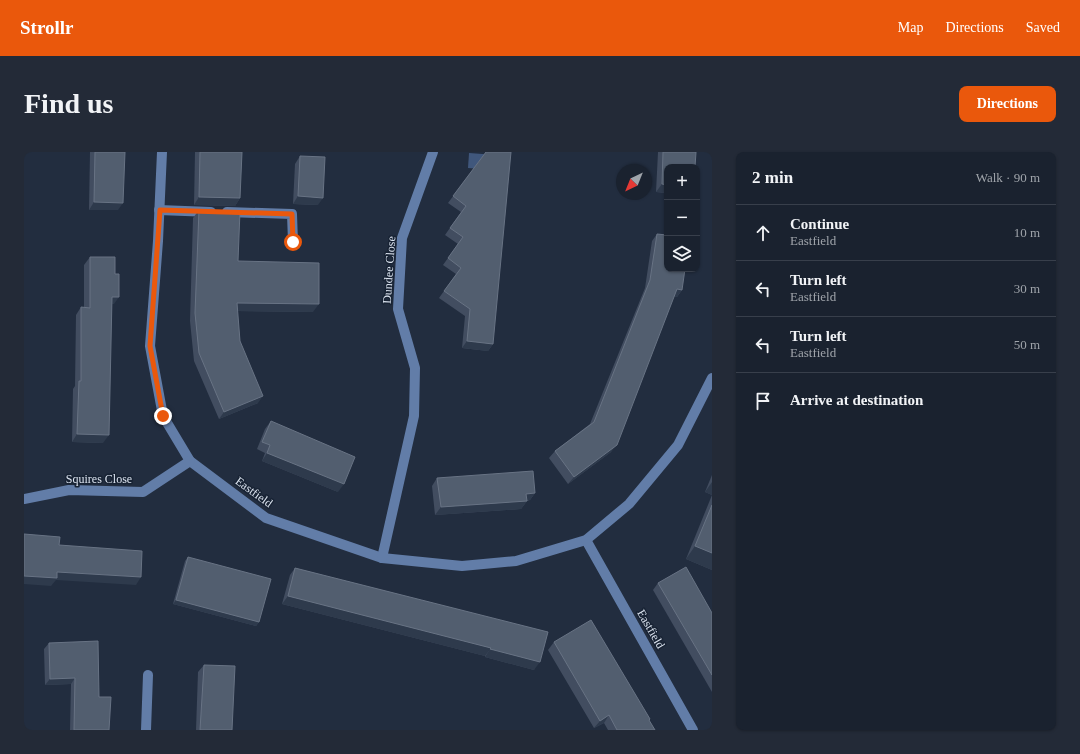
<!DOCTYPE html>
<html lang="en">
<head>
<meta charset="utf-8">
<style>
	:root { --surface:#1a222f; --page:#232a37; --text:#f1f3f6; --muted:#9fa4aa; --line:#383f4b; --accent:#ea580c }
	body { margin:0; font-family:"Times New Roman",serif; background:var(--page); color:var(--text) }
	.controls { position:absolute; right:12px; top:12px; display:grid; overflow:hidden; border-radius:8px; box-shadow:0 1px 3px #0004 }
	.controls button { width:36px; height:36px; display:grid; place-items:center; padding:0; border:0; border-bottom:1px solid var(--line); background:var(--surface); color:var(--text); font:20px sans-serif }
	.compass { position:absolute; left:592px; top:12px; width:36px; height:36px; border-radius:50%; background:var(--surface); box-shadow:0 1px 3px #0004; rotate:223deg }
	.stop { position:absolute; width:12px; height:12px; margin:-9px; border:3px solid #ea580c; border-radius:50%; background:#fff }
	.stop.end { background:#ea580c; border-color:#fff; box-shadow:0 1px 4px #0008 }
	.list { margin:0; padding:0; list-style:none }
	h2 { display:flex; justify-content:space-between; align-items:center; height:52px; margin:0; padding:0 16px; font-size:17px }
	h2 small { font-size:13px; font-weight:400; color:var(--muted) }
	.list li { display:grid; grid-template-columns:26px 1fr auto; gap:12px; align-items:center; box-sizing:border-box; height:56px; padding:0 16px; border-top:1px solid var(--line) }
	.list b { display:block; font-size:15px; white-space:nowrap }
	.list p { margin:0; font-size:13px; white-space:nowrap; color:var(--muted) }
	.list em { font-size:13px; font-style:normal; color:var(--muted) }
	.icon { flex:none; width:22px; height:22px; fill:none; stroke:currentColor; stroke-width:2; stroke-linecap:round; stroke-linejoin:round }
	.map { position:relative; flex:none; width:688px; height:578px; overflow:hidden; border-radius:8px }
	header { display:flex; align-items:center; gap:24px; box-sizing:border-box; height:56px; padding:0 20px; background:var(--accent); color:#fff }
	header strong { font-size:19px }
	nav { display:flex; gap:22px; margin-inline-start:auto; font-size:14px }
	.intro { display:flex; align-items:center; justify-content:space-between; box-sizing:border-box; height:96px; padding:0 24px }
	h1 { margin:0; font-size:28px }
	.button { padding:10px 18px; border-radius:8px; background:var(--accent); color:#fff; font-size:14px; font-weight:700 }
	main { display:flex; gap:24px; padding:0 24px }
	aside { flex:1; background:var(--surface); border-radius:8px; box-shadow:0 1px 3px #0004 }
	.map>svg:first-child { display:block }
	.green { fill:#40577c }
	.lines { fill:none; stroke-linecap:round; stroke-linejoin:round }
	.minor { stroke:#627da8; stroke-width:10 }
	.wall { fill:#424d60 }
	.shaded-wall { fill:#2e3a4c }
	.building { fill:#525e6f; stroke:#687384 }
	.route { stroke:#ea580c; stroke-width:5 }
	.labels { text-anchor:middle; stroke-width:3; stroke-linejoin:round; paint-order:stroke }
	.street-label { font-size:12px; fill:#dce4f0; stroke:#182334 }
</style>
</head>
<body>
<header>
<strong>Strollr</strong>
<nav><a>Map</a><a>Directions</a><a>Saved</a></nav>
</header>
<div class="intro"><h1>Find us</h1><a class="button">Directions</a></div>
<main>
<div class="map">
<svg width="688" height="578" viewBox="0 0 688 578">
	<rect width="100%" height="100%" fill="#222d3f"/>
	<polygon class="green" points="445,1 485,4 484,19 444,16"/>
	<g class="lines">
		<g class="minor">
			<polyline points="138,0 134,89 126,194 139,264 166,309 242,366 358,406 438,414 492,409 562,388 605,352 654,293 688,226"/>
			<polyline points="135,58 187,60"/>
			<polyline points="203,60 268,62 269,90"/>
			<polyline points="0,347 45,338 119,340 166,309"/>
			<polyline points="562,388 669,578"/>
			<polyline points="358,406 390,264 391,216 374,157 378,86 409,0"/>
			<polyline points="122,578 124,523"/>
		</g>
	</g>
	<g class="wall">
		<polygon points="66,0 101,0 94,58 65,58"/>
		<polygon points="171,0 218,0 216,46 211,54 170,53"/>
		<polygon points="462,0 469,192 464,199 438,196 441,164 415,146 432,122 419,113 434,92 421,83 437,60 424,51"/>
		<polygon points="634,0 672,0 643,15 643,41 632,40"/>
		<polygon points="276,4 294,53 269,52 271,12"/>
		<polygon points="175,58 214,109 289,160 213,159 216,189 234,251 195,267 170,209 166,169 169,66"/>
		<polygon points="633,82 658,138 653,145 649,145 587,300 544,332 525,306 531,299 566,272 621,136 628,89"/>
		<polygon points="66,105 90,152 88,152 79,291 48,290 49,237 51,234 52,163 57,155 60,156 60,113"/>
		<polygon points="247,269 314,340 238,309 241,301 233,297 241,277"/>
		<polygon points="688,323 688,343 681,340"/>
		<polygon points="413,326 511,341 506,348 503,349 497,357 411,363 408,334"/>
		<polygon points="688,343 688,418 662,407"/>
		<polygon points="164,405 235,470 232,474 149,452 161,409"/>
		<polygon points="271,416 524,480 510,518 461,505 461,504 258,452 266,423"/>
		<polygon points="634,431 688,461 688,540 629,438"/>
		<polygon points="530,490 626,567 625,569 631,578 584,578 580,571 570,576 524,498"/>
		<polygon points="25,491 75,545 85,578 46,578 47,532 21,533 20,497"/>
		<polygon points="180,513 208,578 172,578 174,520"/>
	</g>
	<g class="shaded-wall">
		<polygon points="638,32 643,33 643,41 632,40"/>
		<polygon points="274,44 299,46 294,53 269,52"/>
		<polygon points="175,45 216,46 211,54 170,53"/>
		<polygon points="70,50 99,51 94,58 65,58"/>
		<polygon points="653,137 658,138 653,145 647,145"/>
		<polygon points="88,145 95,145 90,152 83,152"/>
		<polygon points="213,151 295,152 289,160 207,159"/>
		<polygon points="443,189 469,192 464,199 438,196"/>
		<polygon points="239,244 234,251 195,267 200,260"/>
		<polygon points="53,282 85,283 79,291 48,290"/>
		<polygon points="593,293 587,300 544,332 550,325"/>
		<polygon points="243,301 320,332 314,340 238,309"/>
		<polygon points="688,330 688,343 681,340"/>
		<polygon points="511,341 506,348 497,349 502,342"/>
		<polygon points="503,349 497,357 411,363 417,355"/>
		<polygon points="671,394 688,401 688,418 662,407"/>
		<polygon points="33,420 117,425 112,433 32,428 27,434 0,432 0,424"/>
		<polygon points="264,444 467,496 461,504 258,452"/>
		<polygon points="152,448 235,470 232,474 149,452"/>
		<polygon points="466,497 516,510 510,518 461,505"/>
		<polygon points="51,526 47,532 21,533 26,527"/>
		<polygon points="585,563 580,571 570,576 576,569"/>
	</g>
	<g class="building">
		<polygon points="71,0 101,0 99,51 70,50"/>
		<polygon points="176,0 218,0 216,46 175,45"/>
		<polygon points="462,0 487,0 469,192 443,189 446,157 420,139 437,116 424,106 439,85 426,76 442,54 429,44"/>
		<polygon points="639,0 672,0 671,15 643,15 643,33 638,32"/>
		<polygon points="276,4 301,5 299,46 274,44"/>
		<polygon points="175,58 216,59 214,109 295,111 295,152 213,151 216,189 239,244 200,260 175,201 171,161"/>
		<polygon points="633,82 643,83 643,117 661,117 658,138 653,137 593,293 550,325 531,299 570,270 626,128"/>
		<polygon points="66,105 91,105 91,122 95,122 95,145 88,145 85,283 53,282 55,229 57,229 57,155 66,156"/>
		<polygon points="247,269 331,305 320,332 243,301 246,293 238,290"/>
		<polygon points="509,319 511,341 502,342 503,349 417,355 413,326"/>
		<polygon points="688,353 688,401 671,394"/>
		<polygon points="0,382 36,385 35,393 118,399 117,425 33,420 33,426 0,424"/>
		<polygon points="164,405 247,427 235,470 152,448"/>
		<polygon points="662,415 688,461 688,523 634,431"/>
		<polygon points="271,416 524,480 516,510 466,497 467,496 264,444"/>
		<polygon points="567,468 626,567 625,568 631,578 593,578 585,563 576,569 530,490"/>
		<polygon points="74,489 75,545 87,545 85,578 50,578 51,526 26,527 25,491"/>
		<polygon points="180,513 211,514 208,578 176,578"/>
	</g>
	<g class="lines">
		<polyline class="route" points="139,264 126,194 136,58 268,62 269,90"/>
	</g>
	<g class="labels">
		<g class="street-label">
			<text transform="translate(365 118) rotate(-86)" y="4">Dundee Close</text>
			<text x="75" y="331">Squires Close</text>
			<text transform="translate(230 340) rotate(36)" y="4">Eastfield</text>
			<text transform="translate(627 477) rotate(60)" y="4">Eastfield</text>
		</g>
	</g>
</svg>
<div class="controls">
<button>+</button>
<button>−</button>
<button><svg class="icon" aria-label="layers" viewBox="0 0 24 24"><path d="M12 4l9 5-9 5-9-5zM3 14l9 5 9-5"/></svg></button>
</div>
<svg class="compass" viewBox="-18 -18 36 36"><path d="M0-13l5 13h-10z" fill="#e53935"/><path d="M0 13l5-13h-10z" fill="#9fa4aa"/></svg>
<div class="stop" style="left:269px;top:90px"></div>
<div class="stop end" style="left:139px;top:264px"></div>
</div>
<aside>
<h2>2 min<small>Walk · 90 m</small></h2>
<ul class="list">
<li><svg class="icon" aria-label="ahead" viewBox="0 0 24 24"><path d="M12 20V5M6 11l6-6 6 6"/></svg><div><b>Continue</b><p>Eastfield</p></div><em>10 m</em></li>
<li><svg class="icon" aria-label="left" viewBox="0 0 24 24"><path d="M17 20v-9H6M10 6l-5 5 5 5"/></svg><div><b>Turn left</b><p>Eastfield</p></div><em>30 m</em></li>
<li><svg class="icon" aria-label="left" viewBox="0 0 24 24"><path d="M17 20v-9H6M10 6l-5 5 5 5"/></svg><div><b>Turn left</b><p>Eastfield</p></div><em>50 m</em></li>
<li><svg class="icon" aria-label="arrive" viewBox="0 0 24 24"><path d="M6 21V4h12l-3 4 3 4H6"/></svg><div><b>Arrive at destination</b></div></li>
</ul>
</aside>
</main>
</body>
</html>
